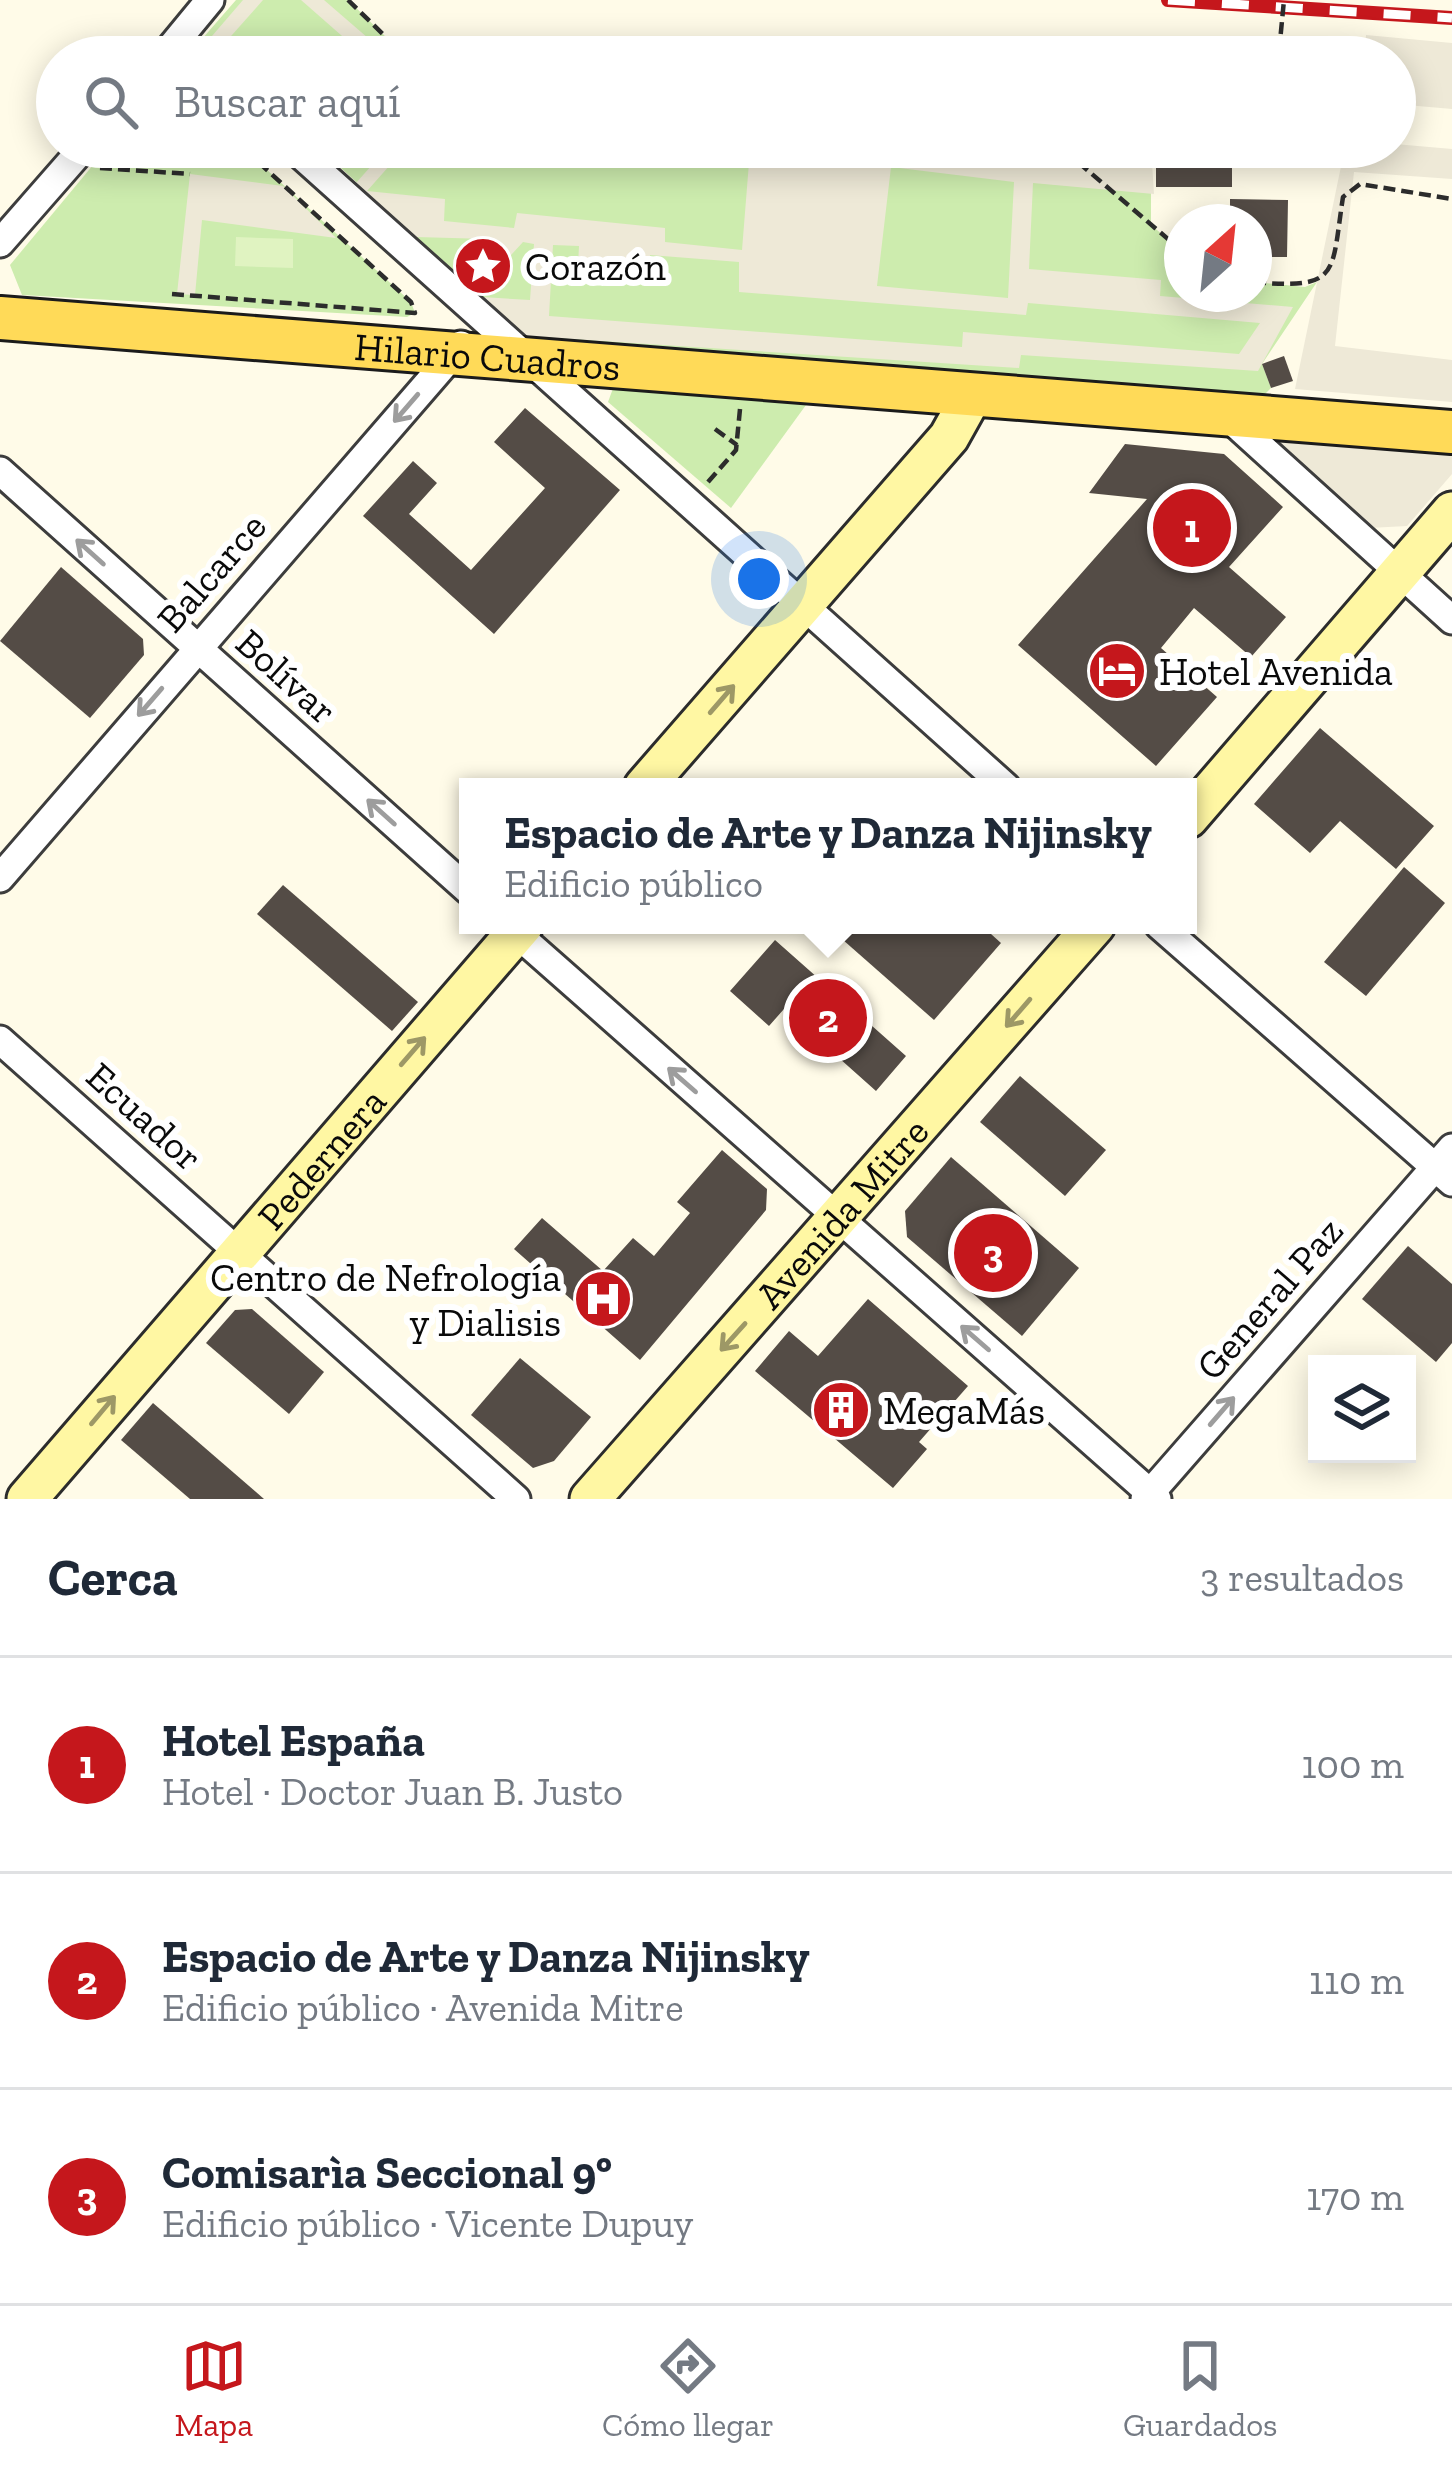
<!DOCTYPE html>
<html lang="es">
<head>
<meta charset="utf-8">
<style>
	:root { --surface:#fff; --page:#f6f6f7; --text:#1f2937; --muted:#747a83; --line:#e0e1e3; --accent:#c5171c }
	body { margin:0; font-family:"Zilla Slab",serif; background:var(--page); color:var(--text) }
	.controls { position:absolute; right:36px; bottom:36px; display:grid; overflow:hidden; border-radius:0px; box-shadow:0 6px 30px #0003 }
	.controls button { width:108px; height:108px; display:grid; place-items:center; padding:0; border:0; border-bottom:3px solid var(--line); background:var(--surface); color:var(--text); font:60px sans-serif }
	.compass { position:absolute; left:1164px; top:204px; width:108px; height:108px; border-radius:50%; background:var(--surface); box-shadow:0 6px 30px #0003; rotate:27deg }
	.you { position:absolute; left:759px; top:579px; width:42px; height:42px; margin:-30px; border:9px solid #fff; border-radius:50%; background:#1a73e8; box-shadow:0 0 0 18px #1a73e833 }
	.badge { display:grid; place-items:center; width:78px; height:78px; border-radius:50%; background:var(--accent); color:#fff; font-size:39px; font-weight:700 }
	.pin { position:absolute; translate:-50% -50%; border:6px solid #fff; box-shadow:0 3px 12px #0006 }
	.popup { position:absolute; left:459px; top:778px; width:738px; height:156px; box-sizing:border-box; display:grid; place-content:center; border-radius:0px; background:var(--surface); filter:drop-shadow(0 3px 9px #0005); font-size:39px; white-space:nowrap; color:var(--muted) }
	.popup b { font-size:45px; color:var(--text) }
	.popup::after { content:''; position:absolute; left:50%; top:100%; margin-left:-24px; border:24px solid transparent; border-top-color:var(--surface) }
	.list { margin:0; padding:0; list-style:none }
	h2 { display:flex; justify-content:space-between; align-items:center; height:156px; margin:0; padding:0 48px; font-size:51px }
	h2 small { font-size:39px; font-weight:400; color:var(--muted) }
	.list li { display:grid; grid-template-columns:78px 1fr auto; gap:36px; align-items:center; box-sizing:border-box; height:216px; padding:0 48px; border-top:3px solid var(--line) }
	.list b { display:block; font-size:45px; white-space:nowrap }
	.list p { margin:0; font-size:39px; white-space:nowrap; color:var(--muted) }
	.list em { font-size:39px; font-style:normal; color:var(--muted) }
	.icon { flex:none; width:66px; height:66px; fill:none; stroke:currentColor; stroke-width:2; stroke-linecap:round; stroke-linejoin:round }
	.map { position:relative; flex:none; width:1452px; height:1499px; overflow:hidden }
	.search { position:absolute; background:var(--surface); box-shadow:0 6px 30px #0003; left:36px; right:36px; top:36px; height:132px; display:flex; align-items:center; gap:30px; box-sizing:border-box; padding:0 42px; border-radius:66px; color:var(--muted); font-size:45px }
	.sheet { height:804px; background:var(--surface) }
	nav { display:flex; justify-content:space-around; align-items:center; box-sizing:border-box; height:168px; border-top:3px solid var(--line); background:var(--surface); font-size:33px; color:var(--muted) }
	nav a { display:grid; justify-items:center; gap:6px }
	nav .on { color:var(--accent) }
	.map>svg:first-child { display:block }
	.green { fill:#cdecae }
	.pitch { fill:#e0f3c1 }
	.plaza { fill:#eee9d7; fill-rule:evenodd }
	.building { fill:#544c46 }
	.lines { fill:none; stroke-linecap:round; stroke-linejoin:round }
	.street-casing { stroke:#3d3d3d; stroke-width:33 }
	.secondary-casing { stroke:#2c2c2c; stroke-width:45 }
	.primary-casing { stroke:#1b1b1b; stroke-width:48 }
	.path { stroke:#2c2c2c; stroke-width:4.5; stroke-dasharray:12 6; stroke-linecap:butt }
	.street { stroke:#fff; stroke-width:27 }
	.secondary { stroke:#fff7a3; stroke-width:39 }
	.primary { stroke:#ffda58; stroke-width:42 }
	.rail-casing { stroke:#c5171c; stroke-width:14 }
	.rail { stroke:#fff; stroke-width:9; stroke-dasharray:27; stroke-linecap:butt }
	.path-bridge { stroke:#2c2c2c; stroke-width:4.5; stroke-dasharray:12 6; stroke-linecap:butt }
	.oneway { stroke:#9d9d9d }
	.oneway2 { stroke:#9d9866 }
	.labels { text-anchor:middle; stroke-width:12; stroke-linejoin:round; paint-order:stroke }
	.poi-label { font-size:39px; fill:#0a0a0a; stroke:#fff; text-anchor:start }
	.street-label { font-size:39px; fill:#0a0a0a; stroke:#fff }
</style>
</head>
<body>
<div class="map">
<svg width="1452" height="1499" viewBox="0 0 1452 1499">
	<rect width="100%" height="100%" fill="#fffbe8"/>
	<g class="green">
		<polygon points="236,0 348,0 389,40 428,57 221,57 202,39"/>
		<polygon points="108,147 242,147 411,302 415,313 407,317 22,295 10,265"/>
		<polygon points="318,147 1151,147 1151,225 1182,251 1182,294 1254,294 1254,282 1305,287 1317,282 1262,364 1271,388 1253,406 539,349"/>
		<polygon points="615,383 806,405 731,508 608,402"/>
	</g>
	<polygon class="pitch" points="236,237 293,239 293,268 235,266"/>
	<g class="plaza">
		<polygon points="243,0 263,0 216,53 206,43"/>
		<polygon points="301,0 324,0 390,57 366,57"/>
		<polygon points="1366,35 1452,43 1452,109 1395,104 1395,57 1365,57"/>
		<polygon points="1395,144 1452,149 1452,179 1354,172 1335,346 1452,360 1452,402 1295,389 1345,147"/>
		<path d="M388 147H406L367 191 445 199 444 221 514 228 517 213 665 228V242L742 250 750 150 731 147H1151L1154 194 1033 183 1029 269 1161 280 1160 296 1293 307 1258 371 1021 355 1019 368 524 336 482 297 530 300 534 244 523 242 477 292 457 274 488 239 416 237 356 183ZM891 167 1014 182 1008 298 877 286ZM553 245 579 246 578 265 648 271 650 255 739 262V292L1026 315 1028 303 1260 323 1239 354 963 332 962 347 549 316Z"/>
		<polygon points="190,174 283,186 336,238 202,220 195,295 177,294"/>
		<polygon points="1277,442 1452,455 1452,474 1407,526 1369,528"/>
	</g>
	<g class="building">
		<rect x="1156" y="147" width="76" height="40"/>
		<polygon points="1230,199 1288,200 1287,257 1254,257 1254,222 1230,222"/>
		<polygon points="1284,356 1293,381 1271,388 1262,364"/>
		<polygon points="525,408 620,490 494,634 363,516 413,461 437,483 409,514 471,570 545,488 494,442"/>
		<polygon points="1125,444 1224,454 1283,507 1229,567 1286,617 1251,657 1194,608 1161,648 1217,697 1156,766 1018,645 1147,499 1089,493"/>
		<polygon points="61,567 143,639 144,655 90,718 0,641"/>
		<polygon points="1320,728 1434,826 1396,869 1340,821 1310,853 1254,804"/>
		<polygon points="1404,867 1445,903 1366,996 1324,962"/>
		<polygon points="283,885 418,1002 392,1031 257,914"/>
		<polygon points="826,925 981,925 1001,943 934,1020"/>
		<polygon points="775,940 906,1056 876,1091 784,1009 769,1026 730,991"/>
		<polygon points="1020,1076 1106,1150 1065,1196 980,1122"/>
		<polygon points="722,1150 767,1189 766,1210 640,1360 514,1249 542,1218 603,1271 633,1238 654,1256 690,1213 677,1202"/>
		<polygon points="951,1157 1079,1268 1022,1336 907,1237 905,1211"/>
		<polygon points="1408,1246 1452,1284 1452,1343 1436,1362 1362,1299"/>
		<polygon points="868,1299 968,1386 919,1442 927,1449 893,1488 755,1371 789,1331 818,1356"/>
		<polygon points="252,1309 324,1372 289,1414 206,1343 235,1310"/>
		<polygon points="520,1358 591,1417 554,1461 533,1468 471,1415"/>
		<polygon points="153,1403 264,1499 190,1499 121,1440"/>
	</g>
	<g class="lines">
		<g class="street-casing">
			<g id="street">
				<polyline points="163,57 210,0"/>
				<polyline points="292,147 1006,787"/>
				<polyline points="0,243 84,147"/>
				<polyline points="1229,418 1452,620"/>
				<polyline points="0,471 468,890"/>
				<polyline points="0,878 461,345"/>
				<polyline points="507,925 1157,1499"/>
				<polyline points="1159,925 1452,1182"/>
				<polyline points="0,1040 516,1499"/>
				<polyline points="1145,1499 1452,1148"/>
			</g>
		</g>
		<g class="secondary-casing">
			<g id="secondary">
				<polyline points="644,787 949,437 973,394"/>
				<polyline points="1188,818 1452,512"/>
				<path id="s1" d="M27 1499 523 925"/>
				<path id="s2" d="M590 1499 1095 925"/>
			</g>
		</g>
		<g class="primary-casing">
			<g id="primary">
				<path id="s3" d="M0 318 1452 432"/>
			</g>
		</g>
		<g class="path">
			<polyline points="348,0 389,40 428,57"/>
			<polyline points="1279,52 1358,57"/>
			<polyline points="1047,147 1065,151 1182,251"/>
			<polyline points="100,168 190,174"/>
			<path d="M1254 282C1341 290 1331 274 1343 197L1360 184 1452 199"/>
			<polyline points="172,294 415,313 411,302 242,147"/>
			<polyline points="715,429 737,445"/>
			<polyline points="708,482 736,450 740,409"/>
		</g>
		<use href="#street" class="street"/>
		<use href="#secondary" class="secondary"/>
		<use href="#primary" class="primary"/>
		<g class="rail-casing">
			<polyline id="rail" points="1168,0 1452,18"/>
		</g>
		<use href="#rail" class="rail"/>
		<polyline class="path-bridge" points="1279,52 1284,0"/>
	</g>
	<defs><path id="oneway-shaft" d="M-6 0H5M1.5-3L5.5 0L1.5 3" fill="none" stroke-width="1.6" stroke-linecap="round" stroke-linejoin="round" transform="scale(3)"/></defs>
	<g class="oneway">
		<use href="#oneway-shaft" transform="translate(406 408) rotate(131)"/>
		<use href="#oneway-shaft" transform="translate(90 552) rotate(-138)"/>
		<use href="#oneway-shaft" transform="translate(150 702) rotate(131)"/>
		<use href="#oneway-shaft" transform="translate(381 812) rotate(-138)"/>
		<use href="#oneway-shaft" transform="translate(682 1080) rotate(-139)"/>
		<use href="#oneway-shaft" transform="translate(975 1338) rotate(-139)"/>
		<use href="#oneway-shaft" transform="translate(1222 1411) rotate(-49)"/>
	</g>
	<g class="oneway2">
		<use href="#oneway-shaft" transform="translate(722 699) rotate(-49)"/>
		<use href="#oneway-shaft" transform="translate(1018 1013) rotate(131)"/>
		<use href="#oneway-shaft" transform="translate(413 1051) rotate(-49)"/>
		<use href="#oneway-shaft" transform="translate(733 1337) rotate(132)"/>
		<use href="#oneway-shaft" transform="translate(103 1410) rotate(-50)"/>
	</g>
	<defs>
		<g id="sight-disc" transform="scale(3)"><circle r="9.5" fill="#c5171c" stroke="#fff"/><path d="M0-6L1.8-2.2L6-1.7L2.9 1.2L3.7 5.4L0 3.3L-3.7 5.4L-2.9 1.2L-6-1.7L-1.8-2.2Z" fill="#fff"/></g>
		<g id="hotel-disc" transform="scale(3)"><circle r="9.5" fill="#c5171c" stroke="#fff"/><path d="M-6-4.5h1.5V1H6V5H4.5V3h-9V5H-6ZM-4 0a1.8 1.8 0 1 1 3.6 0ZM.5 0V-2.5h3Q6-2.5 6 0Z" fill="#fff"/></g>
		<g id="hospital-disc" transform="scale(3)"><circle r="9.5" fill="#c5171c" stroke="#fff"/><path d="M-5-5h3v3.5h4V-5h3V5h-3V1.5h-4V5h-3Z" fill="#fff"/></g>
		<g id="building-disc" transform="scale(3)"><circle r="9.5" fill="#c5171c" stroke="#fff"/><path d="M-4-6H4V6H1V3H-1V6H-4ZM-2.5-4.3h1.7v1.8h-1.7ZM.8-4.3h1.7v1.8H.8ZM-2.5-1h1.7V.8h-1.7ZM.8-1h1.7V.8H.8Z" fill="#fff"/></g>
	</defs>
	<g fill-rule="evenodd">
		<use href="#sight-disc" x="483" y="266"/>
		<use href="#hotel-disc" x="1117" y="671"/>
		<use href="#hospital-disc" x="603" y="1299"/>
		<use href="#building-disc" x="841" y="1410"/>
	</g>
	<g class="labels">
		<g class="poi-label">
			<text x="525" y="280">Corazón</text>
			<text x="1159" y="685">Hotel Avenida</text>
			<text x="561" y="1291" text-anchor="end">Centro de Nefrología<tspan x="561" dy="45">y Dialisis</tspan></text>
			<text x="883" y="1424">MegaMás</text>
		</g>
		<g class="street-label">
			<text dy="14" stroke="none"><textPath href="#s3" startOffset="489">Hilario Cuadros</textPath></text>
			<text transform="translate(211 572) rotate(-49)" y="14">Balcarce</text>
			<text transform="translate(287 676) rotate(42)" y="14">Bolívar</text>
			<text transform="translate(145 1116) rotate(42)" y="14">Ecuador</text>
			<text dy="14" stroke="none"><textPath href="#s1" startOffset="450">Pedernera</textPath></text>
			<text dy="14" stroke="none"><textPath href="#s2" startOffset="381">Avenida Mitre</textPath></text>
			<text transform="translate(1269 1298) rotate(-49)" y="14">General Paz</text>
		</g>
	</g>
</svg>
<div class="controls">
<button><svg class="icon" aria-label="layers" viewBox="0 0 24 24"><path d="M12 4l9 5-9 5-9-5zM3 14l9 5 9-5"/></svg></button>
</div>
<svg class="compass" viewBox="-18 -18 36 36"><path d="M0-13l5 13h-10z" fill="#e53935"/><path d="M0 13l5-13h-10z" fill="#747a83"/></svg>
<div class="you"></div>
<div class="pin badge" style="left:1192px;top:528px">1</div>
<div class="pin badge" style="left:828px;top:1018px">2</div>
<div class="popup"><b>Espacio de Arte y Danza Nijinsky</b>Edificio público</div>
<div class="pin badge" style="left:993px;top:1253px">3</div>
<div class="search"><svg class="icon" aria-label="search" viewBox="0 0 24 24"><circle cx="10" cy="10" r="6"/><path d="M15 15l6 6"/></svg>Buscar aquí</div>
</div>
<section class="sheet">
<h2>Cerca<small>3 resultados</small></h2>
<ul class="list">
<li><span class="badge">1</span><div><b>Hotel España</b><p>Hotel · Doctor Juan B. Justo</p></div><em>100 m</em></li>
<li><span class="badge">2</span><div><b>Espacio de Arte y Danza Nijinsky</b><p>Edificio público · Avenida Mitre</p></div><em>110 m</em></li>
<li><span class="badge">3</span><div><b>Comisarìa Seccional 9°</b><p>Edificio público · Vicente Dupuy</p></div><em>170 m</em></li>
</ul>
</section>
<nav>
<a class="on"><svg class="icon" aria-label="map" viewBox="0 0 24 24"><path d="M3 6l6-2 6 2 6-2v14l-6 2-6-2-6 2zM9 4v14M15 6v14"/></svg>Mapa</a>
<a><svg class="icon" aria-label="directions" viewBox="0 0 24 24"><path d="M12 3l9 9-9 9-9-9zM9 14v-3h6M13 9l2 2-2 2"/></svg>Cómo llegar</a>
<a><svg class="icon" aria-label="saved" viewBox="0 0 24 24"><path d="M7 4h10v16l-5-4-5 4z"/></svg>Guardados</a>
</nav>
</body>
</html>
